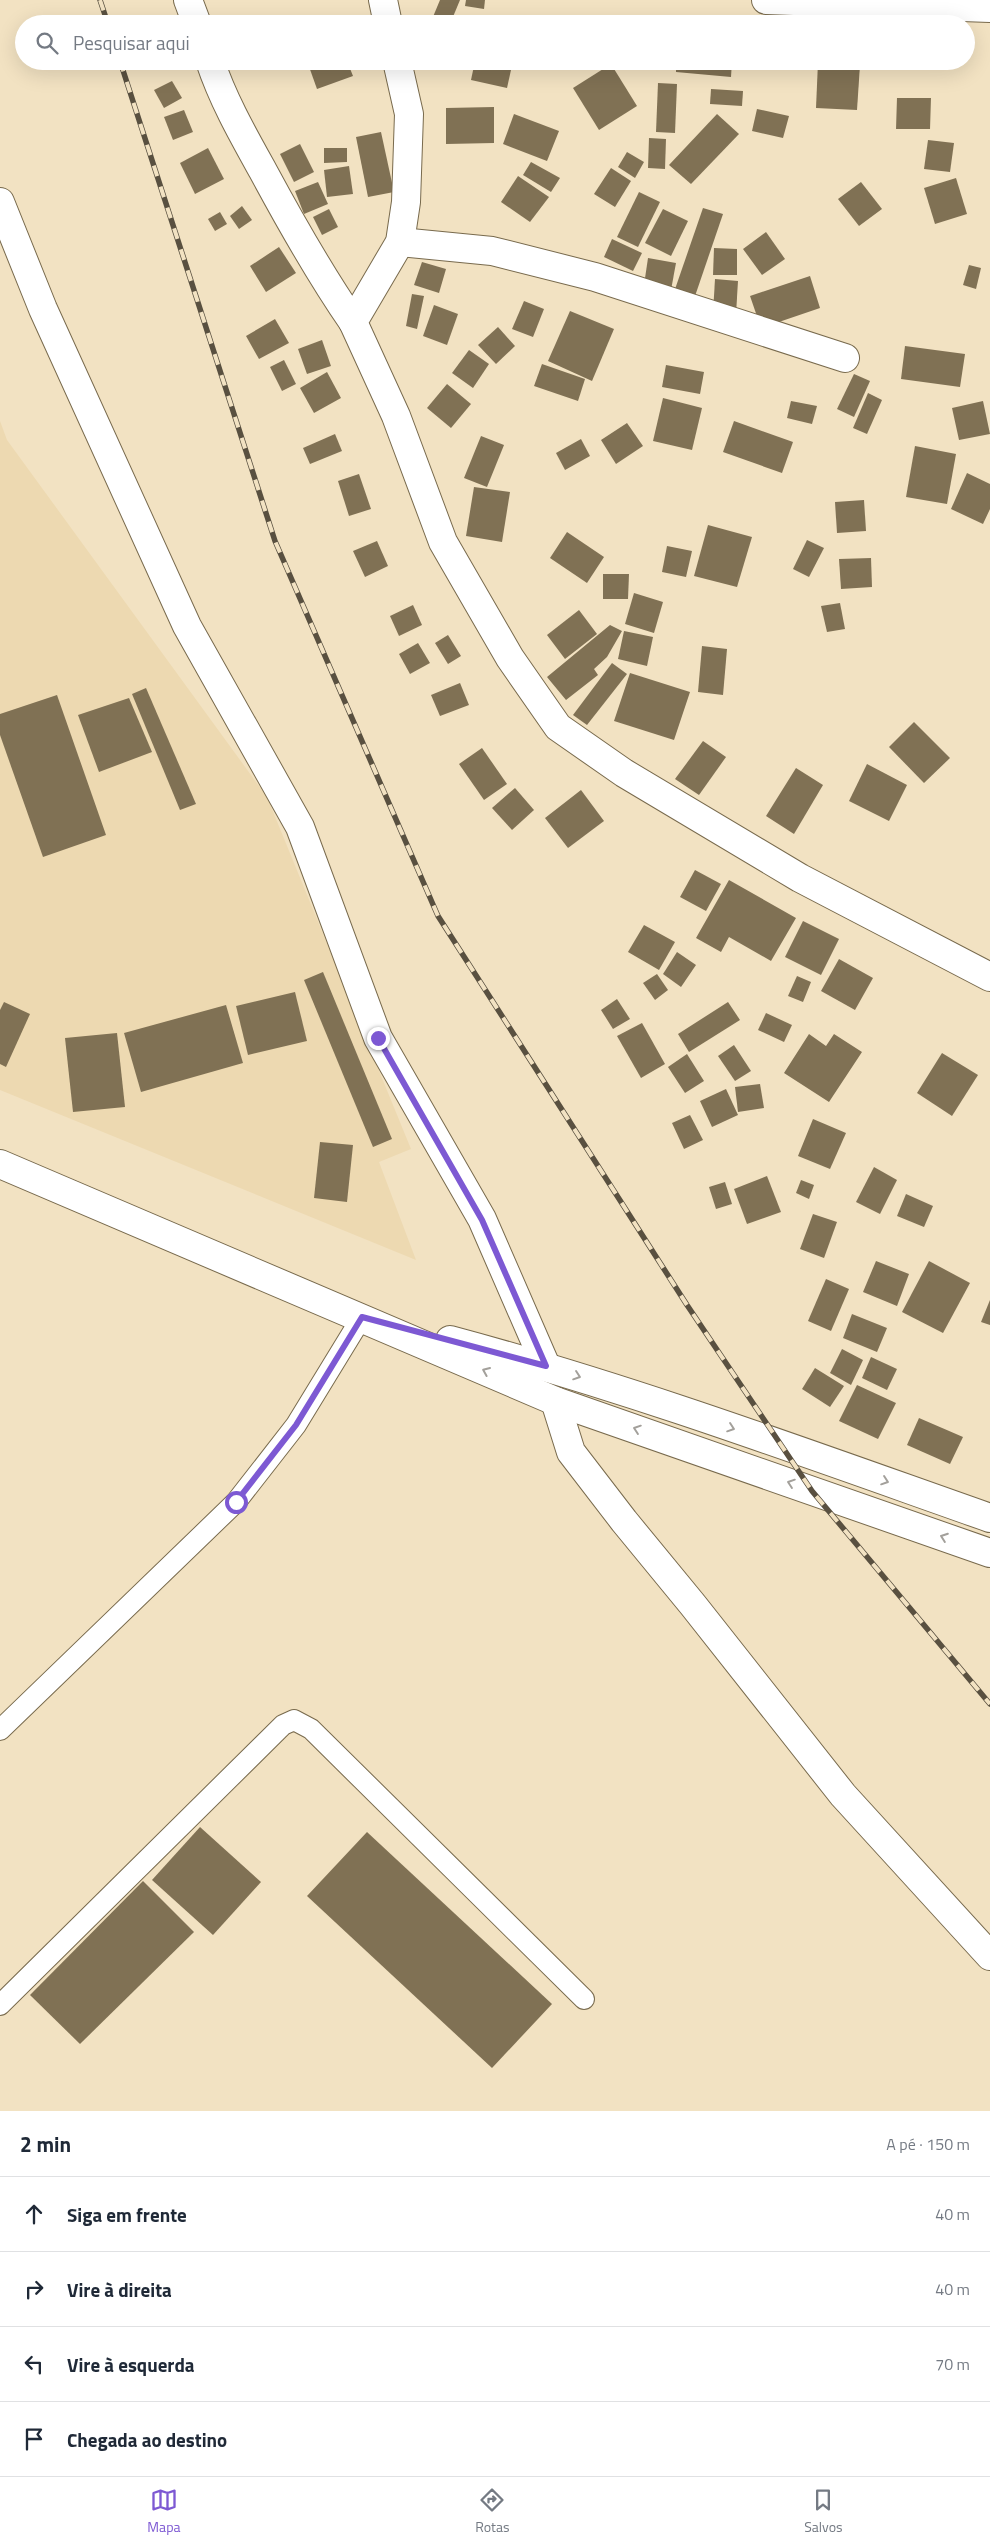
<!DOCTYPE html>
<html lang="pt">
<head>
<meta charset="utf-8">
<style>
	:root { --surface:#fff; --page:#f6f6f7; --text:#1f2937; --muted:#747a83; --line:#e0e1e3; --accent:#7d59d3 }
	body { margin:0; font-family:"Titillium Web",sans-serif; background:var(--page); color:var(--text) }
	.stop { position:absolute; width:15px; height:15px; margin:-11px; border:4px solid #7d59d3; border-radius:50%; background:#fff }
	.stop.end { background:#7d59d3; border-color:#fff; box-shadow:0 1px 5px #0008 }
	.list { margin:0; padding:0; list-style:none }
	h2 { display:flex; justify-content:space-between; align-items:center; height:65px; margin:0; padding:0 20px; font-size:21px }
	h2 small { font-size:16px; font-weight:400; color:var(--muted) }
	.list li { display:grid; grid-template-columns:32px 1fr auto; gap:15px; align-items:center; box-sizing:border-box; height:75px; padding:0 20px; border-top:1px solid var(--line) }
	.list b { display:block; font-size:19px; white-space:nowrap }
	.list em { font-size:16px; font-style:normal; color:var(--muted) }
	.icon { flex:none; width:28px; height:28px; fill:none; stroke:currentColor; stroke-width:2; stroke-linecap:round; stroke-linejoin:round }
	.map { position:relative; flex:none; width:990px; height:2111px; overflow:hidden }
	.search { position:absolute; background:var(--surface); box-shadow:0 5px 20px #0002; left:15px; right:15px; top:15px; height:55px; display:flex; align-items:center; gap:12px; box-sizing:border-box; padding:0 18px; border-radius:28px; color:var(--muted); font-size:19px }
	.sheet { height:365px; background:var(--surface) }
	nav { display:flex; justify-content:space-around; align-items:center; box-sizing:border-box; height:70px; border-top:1px solid var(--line); background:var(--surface); font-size:14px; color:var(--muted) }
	nav a { display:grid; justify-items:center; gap:2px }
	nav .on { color:var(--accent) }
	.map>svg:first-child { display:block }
	.built { fill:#edd9b1 }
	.building { fill:#807154 }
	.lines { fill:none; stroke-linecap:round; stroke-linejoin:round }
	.lane-casing { stroke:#786a4d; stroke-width:22 }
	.street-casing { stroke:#786a4d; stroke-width:30 }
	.secondary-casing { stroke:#786a4d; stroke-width:30 }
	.lane { stroke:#fff; stroke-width:20 }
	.street { stroke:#fff; stroke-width:28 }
	.secondary { stroke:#fff; stroke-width:28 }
	.rail-casing { stroke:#595040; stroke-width:5.5 }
	.rail { stroke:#f2e2c2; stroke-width:4; stroke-dasharray:11; stroke-linecap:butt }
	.oneway { stroke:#a3a09b }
	.route { stroke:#7d59d3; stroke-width:6 }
</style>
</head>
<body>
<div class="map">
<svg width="990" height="2111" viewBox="0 0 990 2111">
	<rect width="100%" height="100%" fill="#f2e2c2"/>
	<polygon class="built" points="0,421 7,440 267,797 411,1149 379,1162 416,1260 0,1090"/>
	<g class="building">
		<polygon points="440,0 460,0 450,24 430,24"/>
		<polygon points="466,0 485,0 484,9 465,6"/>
		<polygon points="330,16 333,24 308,24 308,23"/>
		<polygon points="884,18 926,20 926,24 884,24"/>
		<polygon points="966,28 969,28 971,51 966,51"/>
		<polygon points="307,61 347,61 353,76 317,89"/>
		<polygon points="475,61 513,61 507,88 471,80"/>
		<polygon points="545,61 559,61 557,68 544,66"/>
		<polygon points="676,61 732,61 731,77 676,72"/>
		<polygon points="818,62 860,65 857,110 816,108"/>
		<polygon points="611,64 637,106 599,130 573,88"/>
		<polygon points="172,81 182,98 164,108 154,90"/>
		<polygon points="658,83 677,84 675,133 656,132"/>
		<polygon points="711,89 743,91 742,106 710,104"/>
		<polygon points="897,98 931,98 930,129 896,129"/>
		<polygon points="494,107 494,143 446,144 446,108"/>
		<polygon points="757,109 789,116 783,138 752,131"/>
		<polygon points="184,110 193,132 173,140 164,117"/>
		<polygon points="514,114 559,131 547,161 503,144"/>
		<polygon points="717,114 739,134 691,184 669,165"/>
		<polygon points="381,132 394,192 368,197 356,137"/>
		<polygon points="649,138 666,139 665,169 648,168"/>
		<polygon points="928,140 954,143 950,172 924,169"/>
		<polygon points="300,144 314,172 294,182 280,154"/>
		<polygon points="208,148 224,179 195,194 180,163"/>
		<polygon points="324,148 347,148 347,162 324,163"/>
		<polygon points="627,152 644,162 635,178 618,167"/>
		<polygon points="531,162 560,178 551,192 523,175"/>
		<polygon points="349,166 353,194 327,197 324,170"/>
		<polygon points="611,168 631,181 615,207 594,194"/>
		<polygon points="518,176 549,197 530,222 501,202"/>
		<polygon points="956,178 967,214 935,224 924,188"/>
		<polygon points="318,182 328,204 304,214 295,191"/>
		<polygon points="861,182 882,209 859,226 838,199"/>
		<polygon points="639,192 660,202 638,247 617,237"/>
		<polygon points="242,206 252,220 239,229 230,216"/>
		<polygon points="703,208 723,214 693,302 673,295"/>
		<polygon points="329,209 338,227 322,235 313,217"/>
		<polygon points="663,209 688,221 671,256 645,243"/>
		<polygon points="220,212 227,224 215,231 208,219"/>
		<polygon points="766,232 785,259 762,275 743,249"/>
		<polygon points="612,239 642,253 633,271 604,257"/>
		<polygon points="279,247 296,273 266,292 250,266"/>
		<polygon points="714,248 737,249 737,275 713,275"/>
		<polygon points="648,258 676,263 671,290 644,285"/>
		<polygon points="422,262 446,269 439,293 414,285"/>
		<polygon points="969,265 981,268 976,289 963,285"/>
		<polygon points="810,276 820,308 761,328 750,296"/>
		<polygon points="715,279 738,281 736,314 713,313"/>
		<polygon points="412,294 424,296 417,329 406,326"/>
		<polygon points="524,301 544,309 533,337 512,329"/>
		<polygon points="434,305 458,314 447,345 423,336"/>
		<polygon points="570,311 614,329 592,381 548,361"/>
		<polygon points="275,319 289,343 259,359 246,336"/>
		<polygon points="498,327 515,346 496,364 478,345"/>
		<polygon points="322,340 331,366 307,374 298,349"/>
		<polygon points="905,346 965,354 960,387 901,379"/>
		<polygon points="469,350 489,364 473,388 452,373"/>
		<polygon points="284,360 296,384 282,391 270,367"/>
		<polygon points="542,364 585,379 578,401 534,386"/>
		<polygon points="666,365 704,372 700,394 662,387"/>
		<polygon points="327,372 341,398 314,413 300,388"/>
		<polygon points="854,374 870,381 854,417 837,409"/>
		<polygon points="447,384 471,404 451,428 427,408"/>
		<polygon points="868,393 882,400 867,434 853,428"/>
		<polygon points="663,398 702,408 692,450 653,441"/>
		<polygon points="791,401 817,406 812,424 787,418"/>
		<polygon points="983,401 990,434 959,440 952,408"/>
		<polygon points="734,421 793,442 782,473 723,452"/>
		<polygon points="627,423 643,446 616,464 601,440"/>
		<polygon points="335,434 342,451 310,464 303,448"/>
		<polygon points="481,436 504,445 487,487 464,478"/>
		<polygon points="581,439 590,456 565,470 556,453"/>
		<polygon points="915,446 956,454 947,504 906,497"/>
		<polygon points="967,473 990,484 990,509 983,524 951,509"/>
		<polygon points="359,474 371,509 349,516 338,481"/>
		<polygon points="474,487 510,492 502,542 466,536"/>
		<polygon points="864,500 866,531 837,533 835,502"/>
		<polygon points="708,525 752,537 737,587 694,576"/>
		<polygon points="567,532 604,557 587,583 550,558"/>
		<polygon points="807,540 824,548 809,577 793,569"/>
		<polygon points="377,541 388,566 365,577 353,551"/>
		<polygon points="667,546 692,551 686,577 662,572"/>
		<polygon points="871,558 872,587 841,589 839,559"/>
		<polygon points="603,574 629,574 628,599 603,599"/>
		<polygon points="634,593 663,602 654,633 625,624"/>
		<polygon points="840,603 845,629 827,632 821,606"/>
		<polygon points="413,605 422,625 399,636 390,616"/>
		<polygon points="579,610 597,634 565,659 547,635"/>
		<polygon points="610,625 622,631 607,657 594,669 598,675 566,700 547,677"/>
		<polygon points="624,631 653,637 647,666 618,659"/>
		<polygon points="448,635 461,656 448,664 435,643"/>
		<polygon points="418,643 430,663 410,674 399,654"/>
		<polygon points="702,646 727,649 723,695 698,692"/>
		<polygon points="612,663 627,674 587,725 573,715"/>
		<polygon points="630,673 690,692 674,740 614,721"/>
		<polygon points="460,683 469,705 440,716 431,695"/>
		<polygon points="146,688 196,804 180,810 132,694"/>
		<polygon points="57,695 106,835 43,857 0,735 0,714"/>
		<polygon points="129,698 152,752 99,772 78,715"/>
		<polygon points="914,722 950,758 924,783 889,747"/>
		<polygon points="703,741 726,757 699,795 675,779"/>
		<polygon points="482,748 507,784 484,800 459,764"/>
		<polygon points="867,764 907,785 889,821 849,801"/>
		<polygon points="796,768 823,785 794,834 766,816"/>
		<polygon points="515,788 534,810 512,830 492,808"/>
		<polygon points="581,790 604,821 568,848 545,818"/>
		<polygon points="695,870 721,884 706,911 680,897"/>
		<polygon points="729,880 796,918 771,961 729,937 721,952 696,938"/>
		<polygon points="803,921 839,939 821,975 785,957"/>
		<polygon points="644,925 675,942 659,970 628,952"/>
		<polygon points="677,952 696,965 681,987 663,974"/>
		<polygon points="839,959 873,978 855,1010 821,991"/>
		<polygon points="323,972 392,1139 373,1147 304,980"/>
		<polygon points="657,974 668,990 655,1000 643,983"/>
		<polygon points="797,976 811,982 803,1002 788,996"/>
		<polygon points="295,992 307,1041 248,1055 236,1006"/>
		<polygon points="617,999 630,1019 613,1029 601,1010"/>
		<polygon points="4,1002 30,1014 6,1067 0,1064 0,1010"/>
		<polygon points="728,1002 740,1020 689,1052 678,1034"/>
		<polygon points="226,1005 243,1063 141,1092 124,1033"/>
		<polygon points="766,1013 792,1025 784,1042 758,1030"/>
		<polygon points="642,1023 665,1064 641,1078 617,1036"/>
		<polygon points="117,1033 125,1107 73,1112 65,1038"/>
		<polygon points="809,1034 826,1046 834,1034 862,1052 829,1102 784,1073"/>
		<polygon points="734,1045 751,1071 735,1081 718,1056"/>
		<polygon points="942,1053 978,1075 952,1116 917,1093"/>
		<polygon points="687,1054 704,1081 685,1093 668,1067"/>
		<polygon points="760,1084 764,1108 738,1112 735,1087"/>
		<polygon points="726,1089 738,1115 712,1127 700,1101"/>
		<polygon points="690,1115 703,1140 684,1149 672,1123"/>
		<polygon points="813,1119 846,1133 830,1169 798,1156"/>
		<polygon points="320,1142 353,1145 347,1202 314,1198"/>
		<polygon points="874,1167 897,1180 880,1214 856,1202"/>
		<polygon points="767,1176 781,1212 747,1224 734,1189"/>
		<polygon points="801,1180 814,1185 809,1199 796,1193"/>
		<polygon points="725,1182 732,1204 716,1209 709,1187"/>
		<polygon points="906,1194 933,1206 924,1227 897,1216"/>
		<polygon points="813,1214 837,1222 824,1258 800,1249"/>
		<polygon points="876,1261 909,1274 897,1306 863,1292"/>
		<polygon points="929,1261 970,1283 943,1333 902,1312"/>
		<polygon points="826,1279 849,1289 831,1331 808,1321"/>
		<polygon points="990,1300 990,1325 981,1322"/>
		<polygon points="852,1314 887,1328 877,1352 843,1338"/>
		<polygon points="842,1349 863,1360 851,1385 830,1373"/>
		<polygon points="871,1357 897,1369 887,1390 862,1378"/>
		<polygon points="815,1368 844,1386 830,1407 802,1389"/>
		<polygon points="857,1385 896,1403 878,1439 839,1421"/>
		<polygon points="919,1418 963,1437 950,1464 907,1445"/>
		<polygon points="200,1827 261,1882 213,1935 152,1880"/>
		<polygon points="367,1832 552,2004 492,2068 307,1896"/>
		<polygon points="143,1881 194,1932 80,2044 30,1995"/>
	</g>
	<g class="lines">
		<g class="lane-casing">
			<g id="lane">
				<polyline points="0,1730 236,1502 296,1425 362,1317"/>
				<polyline points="0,2005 283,1725 294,1720 311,1729 584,1999"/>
			</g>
		</g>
		<g class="street-casing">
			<g id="street">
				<polyline points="188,0 197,24"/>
				<polyline points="383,0 388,24"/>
				<polyline points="766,0 990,8"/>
				<path d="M210 61C223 100 243 135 263 171 291 223 319 273 353 322"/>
				<polyline points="397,61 409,114 406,202 400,242 353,322 396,416 443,542 510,658 558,727 624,773 800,878 990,977"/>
				<polyline points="0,202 43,309 187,626 300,827 378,1038 482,1219 546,1366"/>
				<polyline points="400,242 492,251 595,277 845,358"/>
				<polyline points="555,1401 571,1452 624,1521 693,1605 843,1795 990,1956"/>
			</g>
		</g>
		<g class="secondary-casing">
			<g id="secondary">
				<polyline points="0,1164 555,1401 990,1553"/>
				<path d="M450 1340C633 1389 811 1455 990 1518"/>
			</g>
		</g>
		<use href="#lane" class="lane"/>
		<use href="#street" class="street"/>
		<use href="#secondary" class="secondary"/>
		<g class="rail-casing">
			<g id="rail">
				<polyline points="100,0 108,24"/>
				<polyline points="120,61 275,541 438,916 687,1305 812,1491 990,1704"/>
			</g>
		</g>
		<use href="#rail" class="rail"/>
	</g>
	<defs><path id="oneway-chevron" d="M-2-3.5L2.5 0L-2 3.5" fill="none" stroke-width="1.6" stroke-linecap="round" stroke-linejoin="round" transform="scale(1.25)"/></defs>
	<g class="oneway">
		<use href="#oneway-chevron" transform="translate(486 1371) rotate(-157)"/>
		<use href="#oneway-chevron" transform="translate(577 1376) rotate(19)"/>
		<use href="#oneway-chevron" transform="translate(731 1428) rotate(19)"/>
		<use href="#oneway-chevron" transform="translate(637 1429) rotate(-161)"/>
		<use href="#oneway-chevron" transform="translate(885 1481) rotate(19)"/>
		<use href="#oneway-chevron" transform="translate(791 1483) rotate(-161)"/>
		<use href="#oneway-chevron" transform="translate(944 1537) rotate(-160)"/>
	</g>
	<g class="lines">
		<polyline class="route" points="236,1502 296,1425 362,1317 546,1366 482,1220 378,1038"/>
	</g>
</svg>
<div class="stop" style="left:236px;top:1502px"></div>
<div class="stop end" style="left:378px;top:1038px"></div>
<div class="search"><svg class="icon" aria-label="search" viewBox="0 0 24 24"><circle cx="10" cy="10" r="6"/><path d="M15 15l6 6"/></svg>Pesquisar aqui</div>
</div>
<section class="sheet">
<h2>2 min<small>A pé · 150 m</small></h2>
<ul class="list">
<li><svg class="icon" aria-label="ahead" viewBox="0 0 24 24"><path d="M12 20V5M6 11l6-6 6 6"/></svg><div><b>Siga em frente</b></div><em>40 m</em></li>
<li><svg class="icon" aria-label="right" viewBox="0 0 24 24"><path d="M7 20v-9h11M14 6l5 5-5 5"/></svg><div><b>Vire à direita</b></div><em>40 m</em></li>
<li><svg class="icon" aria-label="left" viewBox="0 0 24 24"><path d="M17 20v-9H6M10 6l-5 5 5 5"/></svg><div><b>Vire à esquerda</b></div><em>70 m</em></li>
<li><svg class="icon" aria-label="arrive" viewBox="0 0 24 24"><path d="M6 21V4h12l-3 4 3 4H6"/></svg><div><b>Chegada ao destino</b></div></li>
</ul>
</section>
<nav>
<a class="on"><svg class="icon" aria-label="map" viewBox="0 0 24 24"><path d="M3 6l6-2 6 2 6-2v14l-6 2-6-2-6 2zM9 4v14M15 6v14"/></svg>Mapa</a>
<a><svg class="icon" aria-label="directions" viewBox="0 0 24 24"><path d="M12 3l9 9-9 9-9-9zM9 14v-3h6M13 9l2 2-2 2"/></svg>Rotas</a>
<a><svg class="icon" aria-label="saved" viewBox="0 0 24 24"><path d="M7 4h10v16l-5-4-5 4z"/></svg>Salvos</a>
</nav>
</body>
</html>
